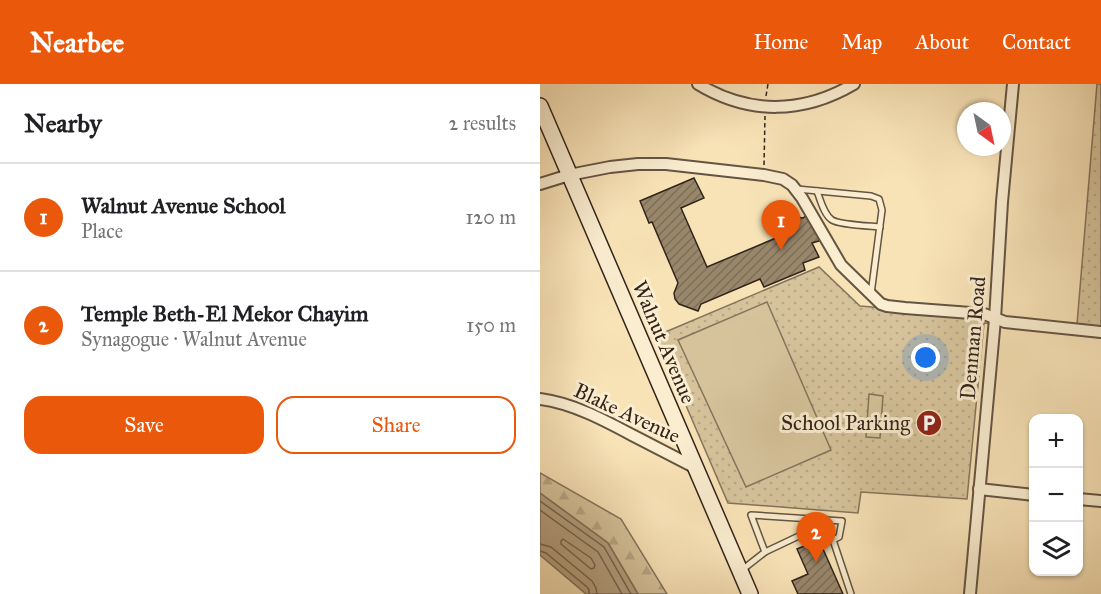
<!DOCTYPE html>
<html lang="en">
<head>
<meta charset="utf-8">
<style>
	:root { --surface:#fff; --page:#f6f6f6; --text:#202124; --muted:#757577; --line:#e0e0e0; --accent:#ea580c }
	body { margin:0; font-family:"IM FELL Great Primer",serif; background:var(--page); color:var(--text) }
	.controls { position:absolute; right:18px; bottom:18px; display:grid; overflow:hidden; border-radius:12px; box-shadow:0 2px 4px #0004 }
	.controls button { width:54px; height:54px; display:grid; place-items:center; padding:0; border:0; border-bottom:2px solid var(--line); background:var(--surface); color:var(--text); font:30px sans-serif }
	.compass { position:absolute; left:417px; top:18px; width:54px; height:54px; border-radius:50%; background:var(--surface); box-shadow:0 2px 4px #0004; rotate:147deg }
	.you { position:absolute; left:386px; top:274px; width:21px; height:21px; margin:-15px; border:4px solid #fff; border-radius:50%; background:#1a73e8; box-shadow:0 0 0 9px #1a73e833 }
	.badge { display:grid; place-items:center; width:39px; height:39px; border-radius:50%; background:var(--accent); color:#fff; font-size:20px; font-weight:700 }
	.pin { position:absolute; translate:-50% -50px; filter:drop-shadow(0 2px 3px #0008) }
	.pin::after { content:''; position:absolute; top:32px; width:21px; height:18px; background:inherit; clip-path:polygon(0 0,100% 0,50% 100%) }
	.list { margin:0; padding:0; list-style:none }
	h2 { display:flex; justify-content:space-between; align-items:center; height:78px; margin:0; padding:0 24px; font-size:26px }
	h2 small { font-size:20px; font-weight:400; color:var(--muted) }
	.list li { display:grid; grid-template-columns:39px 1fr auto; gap:18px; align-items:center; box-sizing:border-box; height:108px; padding:0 24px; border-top:2px solid var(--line) }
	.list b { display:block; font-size:22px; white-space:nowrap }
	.list p { margin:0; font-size:20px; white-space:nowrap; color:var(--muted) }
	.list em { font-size:20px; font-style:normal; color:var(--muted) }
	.actions { display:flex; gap:12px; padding:18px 24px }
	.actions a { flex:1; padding:14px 0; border:2px solid var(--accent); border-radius:18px; text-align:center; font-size:21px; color:var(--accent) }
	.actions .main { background:var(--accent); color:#fff }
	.icon { flex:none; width:33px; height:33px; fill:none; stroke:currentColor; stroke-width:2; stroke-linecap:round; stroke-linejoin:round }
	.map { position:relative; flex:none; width:561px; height:510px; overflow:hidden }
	header { display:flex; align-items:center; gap:36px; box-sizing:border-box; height:84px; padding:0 30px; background:var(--accent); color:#fff }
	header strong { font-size:28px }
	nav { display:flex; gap:33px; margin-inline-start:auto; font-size:21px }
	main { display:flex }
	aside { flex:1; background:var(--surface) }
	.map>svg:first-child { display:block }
	.forest { fill:url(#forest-firs); stroke:#84745c; stroke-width:1.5 }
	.park { fill:url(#park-dots); stroke:#84745c; stroke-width:1.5 }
	.pitch { fill:#d6c39c; stroke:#84745c; stroke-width:1.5 }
	.water { fill:#b5a282; stroke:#817059; stroke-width:1.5 }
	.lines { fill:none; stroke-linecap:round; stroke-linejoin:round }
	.shore { stroke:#74634e; stroke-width:1.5 }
	.building { fill:url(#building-hatch); stroke:#32241b; stroke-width:1.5 }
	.lane-casing { stroke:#645442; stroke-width:8 }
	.street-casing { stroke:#645442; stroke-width:14 }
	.secondary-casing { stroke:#32241b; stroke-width:18 }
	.path { stroke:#32241b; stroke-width:1.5; stroke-dasharray:4.5 3; stroke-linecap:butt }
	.lane { stroke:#faedd0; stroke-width:5 }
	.street { stroke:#faedd0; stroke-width:10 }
	.secondary { stroke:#faedd0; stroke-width:15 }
	.labels { text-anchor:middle; stroke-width:6; stroke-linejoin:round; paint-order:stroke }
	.street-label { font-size:21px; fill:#32241b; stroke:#faedd0 }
	.poi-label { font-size:21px; fill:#32241b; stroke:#faedd0; text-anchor:end }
</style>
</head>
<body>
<header>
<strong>Nearbee</strong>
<nav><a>Home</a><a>Map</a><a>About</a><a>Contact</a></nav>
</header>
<main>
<aside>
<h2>Nearby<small>2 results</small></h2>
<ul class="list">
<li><span class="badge">1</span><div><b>Walnut Avenue School</b><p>Place</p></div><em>120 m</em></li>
<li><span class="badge">2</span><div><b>Temple Beth-El Mekor Chayim</b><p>Synagogue · Walnut Avenue</p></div><em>150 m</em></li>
</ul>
<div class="actions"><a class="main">Save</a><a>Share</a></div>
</aside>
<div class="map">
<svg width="561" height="510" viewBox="0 0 561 510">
	<defs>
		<pattern id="forest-firs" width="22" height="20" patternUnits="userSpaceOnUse" patternTransform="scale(1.5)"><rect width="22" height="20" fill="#d6c39c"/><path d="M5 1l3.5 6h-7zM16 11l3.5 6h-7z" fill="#b8a786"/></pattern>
		<pattern id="park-dots" width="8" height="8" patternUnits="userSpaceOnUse" patternTransform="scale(1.5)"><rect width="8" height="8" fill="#d6c39c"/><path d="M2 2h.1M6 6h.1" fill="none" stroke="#b8a786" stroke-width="1.8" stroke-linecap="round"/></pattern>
		<pattern id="building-hatch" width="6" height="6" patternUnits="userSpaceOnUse" patternTransform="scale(1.5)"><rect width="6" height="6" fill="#99876c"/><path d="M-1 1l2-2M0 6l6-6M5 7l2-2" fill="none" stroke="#7d6e58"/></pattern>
	</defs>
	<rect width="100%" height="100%" fill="#f8e3b7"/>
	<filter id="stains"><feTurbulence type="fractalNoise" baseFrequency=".00333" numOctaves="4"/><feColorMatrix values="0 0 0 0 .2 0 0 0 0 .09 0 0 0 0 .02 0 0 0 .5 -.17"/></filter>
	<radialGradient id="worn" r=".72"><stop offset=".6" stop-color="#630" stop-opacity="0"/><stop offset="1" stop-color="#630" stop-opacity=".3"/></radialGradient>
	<polygon class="forest" points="0,389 81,435 127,510 98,510 68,459 0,409"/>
	<polygon class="park" points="557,0 561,0 561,254 444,239 427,415 321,408 318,429 188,419 116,252 279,183 320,222 537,240"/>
	<g class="pitch">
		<polygon points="227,218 291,366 206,403 138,256"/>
		<polygon points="329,310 343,312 340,354 326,353"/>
	</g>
	<polygon class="water" points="0,409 68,459 98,510 46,510 0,471"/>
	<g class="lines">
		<g class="shore">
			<polyline points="0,417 64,463 91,510"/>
			<polyline points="0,426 58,468 82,510"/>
			<polygon points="23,455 51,474 55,481 54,484 51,485 21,460 21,457"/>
			<polyline points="0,460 11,463 52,497 56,504 57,510"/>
			<polyline points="0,467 6,469 47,503 49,506 49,510"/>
		</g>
	</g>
	<g class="building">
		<polygon points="154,94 164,114 141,124 167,183 248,149 245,141 251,135 256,133 263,134 267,131 282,156 272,159 279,173 263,179 265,186 224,203 220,195 161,220 158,227 139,220 135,215 134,209 138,199 112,138 109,139 100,117"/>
		<polygon points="279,456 303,510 257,510 258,510 252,497 268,490 257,465"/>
	</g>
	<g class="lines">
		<g class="lane-casing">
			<g id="lane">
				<polyline points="257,105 331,112 339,115 342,126 331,210"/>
				<path d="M277 107C280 115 284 131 292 136 300 141 330 142 340 143"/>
				<polyline points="225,468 211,431 302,437 299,453 293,456"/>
				<polyline points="202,486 225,468 263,450 293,456 311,510"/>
			</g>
		</g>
		<g class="street-casing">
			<g id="street">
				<path d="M158 0C209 31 263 30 314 0"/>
				<polyline points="0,100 29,91 70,83 98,80 126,80 224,91 243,95 252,101 262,114 301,181 341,220 347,222 365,224 444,230 465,238 561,248"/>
				<path d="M0 315C32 319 64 336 92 351 113 362 135 373 156 384"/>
				<polyline points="439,405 494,411"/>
				<polyline points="538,415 561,417"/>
				<polyline points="430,510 455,235 462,118 473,0"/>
			</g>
		</g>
		<g class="secondary-casing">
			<polyline id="secondary" points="0,22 210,510"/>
		</g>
		<g class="path">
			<polyline points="226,12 228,0"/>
			<polyline points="224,81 225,32"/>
		</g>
		<use href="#lane" class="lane"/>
		<use href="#street" class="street"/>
		<use href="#secondary" class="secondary"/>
	</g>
	<defs>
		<g id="parking-disc" transform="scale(1.35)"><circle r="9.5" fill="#8f2418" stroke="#faedd0"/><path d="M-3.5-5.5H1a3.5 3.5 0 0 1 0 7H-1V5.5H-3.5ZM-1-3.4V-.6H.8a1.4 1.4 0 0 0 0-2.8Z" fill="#fff"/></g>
	</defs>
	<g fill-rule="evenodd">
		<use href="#parking-disc" x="389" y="339"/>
	</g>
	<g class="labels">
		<g class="street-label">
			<text transform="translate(433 254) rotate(-85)" y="7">Denman Road</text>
			<text transform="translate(124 258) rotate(67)" y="7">Walnut Avenue</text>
			<text transform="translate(87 329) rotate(25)" y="7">Blake Avenue</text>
		</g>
		<g class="poi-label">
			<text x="370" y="346">School Parking</text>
		</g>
	</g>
	<rect width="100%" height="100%" filter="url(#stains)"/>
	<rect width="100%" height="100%" fill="url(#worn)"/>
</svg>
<div class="controls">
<button>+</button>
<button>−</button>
<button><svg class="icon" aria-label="layers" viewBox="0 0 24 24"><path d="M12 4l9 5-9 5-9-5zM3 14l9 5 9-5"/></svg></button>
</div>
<svg class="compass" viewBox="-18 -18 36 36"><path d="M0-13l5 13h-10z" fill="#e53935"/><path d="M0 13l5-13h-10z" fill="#757577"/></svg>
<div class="you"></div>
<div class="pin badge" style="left:241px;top:166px">1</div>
<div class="pin badge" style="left:276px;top:478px">2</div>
</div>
</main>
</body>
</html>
